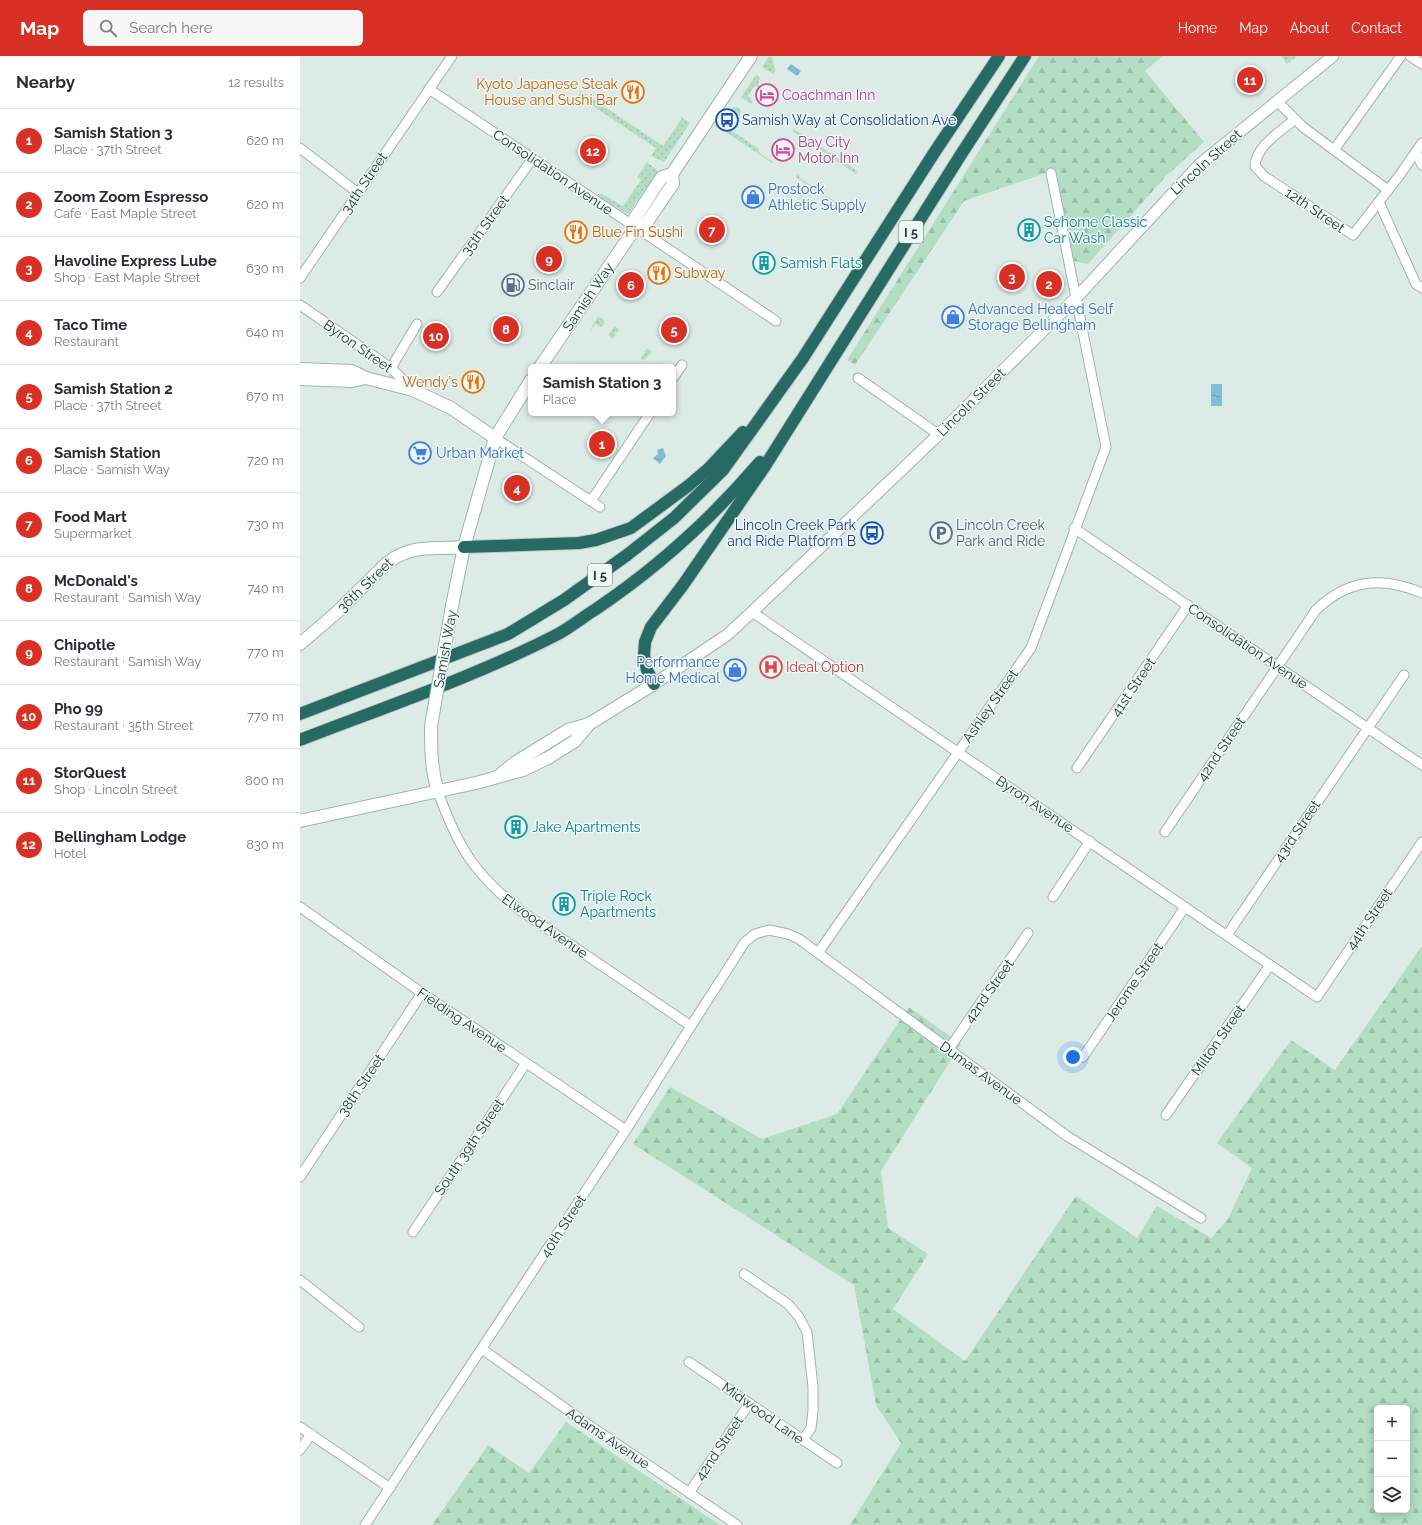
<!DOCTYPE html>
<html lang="en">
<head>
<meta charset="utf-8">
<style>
	:root { --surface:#fff; --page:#f7f7f7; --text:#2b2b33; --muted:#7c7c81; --line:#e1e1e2; --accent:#d93025 }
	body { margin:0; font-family:Raleway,sans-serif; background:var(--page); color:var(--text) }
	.controls { position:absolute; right:12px; bottom:12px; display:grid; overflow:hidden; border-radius:6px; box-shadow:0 2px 10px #0003 }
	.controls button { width:36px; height:36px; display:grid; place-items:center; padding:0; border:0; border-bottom:1px solid var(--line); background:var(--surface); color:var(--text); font:20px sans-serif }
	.you { position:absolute; left:773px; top:1001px; width:14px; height:14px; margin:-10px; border:3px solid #fff; border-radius:50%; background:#1a73e8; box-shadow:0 0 0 6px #1a73e833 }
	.badge { display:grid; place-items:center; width:26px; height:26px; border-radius:50%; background:var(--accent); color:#fff; font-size:13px; font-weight:700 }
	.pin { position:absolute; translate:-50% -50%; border:2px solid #fff; box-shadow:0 1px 4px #0006 }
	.popup { position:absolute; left:228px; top:308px; width:148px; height:52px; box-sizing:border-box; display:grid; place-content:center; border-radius:6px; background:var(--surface); filter:drop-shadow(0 1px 3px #0005); font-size:13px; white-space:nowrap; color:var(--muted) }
	.popup b { font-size:15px; color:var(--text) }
	.popup::after { content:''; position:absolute; left:50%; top:100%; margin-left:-8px; border:8px solid transparent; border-top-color:var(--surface) }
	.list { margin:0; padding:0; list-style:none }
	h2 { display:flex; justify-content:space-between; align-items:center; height:52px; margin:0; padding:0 16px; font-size:17px }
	h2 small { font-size:13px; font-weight:400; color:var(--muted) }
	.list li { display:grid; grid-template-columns:26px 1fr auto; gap:12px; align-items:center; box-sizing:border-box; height:64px; padding:0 16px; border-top:1px solid var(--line) }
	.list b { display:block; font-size:15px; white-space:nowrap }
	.list p { margin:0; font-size:13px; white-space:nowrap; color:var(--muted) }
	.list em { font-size:13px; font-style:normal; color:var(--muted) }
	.icon { flex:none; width:22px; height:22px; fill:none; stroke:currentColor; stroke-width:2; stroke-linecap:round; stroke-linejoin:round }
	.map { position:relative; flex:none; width:1122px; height:1469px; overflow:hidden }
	header { display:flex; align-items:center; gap:24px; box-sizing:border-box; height:56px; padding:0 20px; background:var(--accent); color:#fff }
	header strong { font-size:19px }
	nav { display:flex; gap:22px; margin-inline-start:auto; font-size:14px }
	.search { width:280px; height:36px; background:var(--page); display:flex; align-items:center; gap:10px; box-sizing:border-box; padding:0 14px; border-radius:6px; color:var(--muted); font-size:15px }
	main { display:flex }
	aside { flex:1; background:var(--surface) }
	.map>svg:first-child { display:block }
	.grass { fill:url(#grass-dots) }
	.forest { fill:url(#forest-firs); fill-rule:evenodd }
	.water { fill:url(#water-ripples) }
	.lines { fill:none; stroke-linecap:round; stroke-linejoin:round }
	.minor-casing { stroke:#a0b3ae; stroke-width:11 }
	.tertiary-casing { stroke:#a0b3ae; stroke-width:13 }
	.secondary-casing { stroke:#9bb7b0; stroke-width:14 }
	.motorway-casing { stroke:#c0c8c7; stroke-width:14 }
	.minor { stroke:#fff; stroke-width:9 }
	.tertiary { stroke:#fff; stroke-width:11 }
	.secondary { stroke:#fff; stroke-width:12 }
	.motorway { stroke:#276a64; stroke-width:12 }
	.secondary-bridge-casing { stroke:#9bb7b0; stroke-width:14; stroke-linecap:butt }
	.secondary-bridge { stroke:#fff; stroke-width:12 }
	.labels { text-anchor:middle; stroke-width:3; stroke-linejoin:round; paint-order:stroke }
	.shield { fill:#eef7f3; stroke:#5c736f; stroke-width:1 }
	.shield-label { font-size:13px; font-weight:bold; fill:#1d3b37 }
	.food-label { font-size:14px; fill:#c56008; stroke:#eef7f3; text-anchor:end }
	.hotel-label { font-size:14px; fill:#b23c85; stroke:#eef7f3; text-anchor:start }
	.transit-label { font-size:14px; fill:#164399; stroke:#eef7f3; text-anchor:start }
	.street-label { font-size:14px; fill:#1d3b37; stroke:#eef7f3 }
	.shop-label { font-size:14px; fill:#366cbe; stroke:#eef7f3; text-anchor:start }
	.culture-label { font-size:14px; fill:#0d838f; stroke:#eef7f3; text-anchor:start }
	.service-label { font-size:14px; fill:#4e5e75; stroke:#eef7f3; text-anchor:start }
	.health-label { font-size:14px; fill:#be3a42; stroke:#eef7f3; text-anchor:start }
</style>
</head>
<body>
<header>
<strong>Map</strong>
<div class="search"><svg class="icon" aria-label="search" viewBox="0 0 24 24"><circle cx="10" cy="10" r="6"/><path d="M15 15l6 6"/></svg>Search here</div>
<nav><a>Home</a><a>Map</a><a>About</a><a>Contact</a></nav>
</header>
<main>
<aside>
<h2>Nearby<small>12 results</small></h2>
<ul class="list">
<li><span class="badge">1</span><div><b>Samish Station 3</b><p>Place · 37th Street</p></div><em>620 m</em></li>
<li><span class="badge">2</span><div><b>Zoom Zoom Espresso</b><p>Café · East Maple Street</p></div><em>620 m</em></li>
<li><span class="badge">3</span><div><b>Havoline Express Lube</b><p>Shop · East Maple Street</p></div><em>630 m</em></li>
<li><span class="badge">4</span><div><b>Taco Time</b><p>Restaurant</p></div><em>640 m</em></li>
<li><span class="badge">5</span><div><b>Samish Station 2</b><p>Place · 37th Street</p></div><em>670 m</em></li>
<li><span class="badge">6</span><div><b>Samish Station</b><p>Place · Samish Way</p></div><em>720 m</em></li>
<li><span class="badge">7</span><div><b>Food Mart</b><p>Supermarket</p></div><em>730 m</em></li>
<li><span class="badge">8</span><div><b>McDonald's</b><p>Restaurant · Samish Way</p></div><em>740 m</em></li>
<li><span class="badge">9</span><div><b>Chipotle</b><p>Restaurant · Samish Way</p></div><em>770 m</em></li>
<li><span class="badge">10</span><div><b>Pho 99</b><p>Restaurant · 35th Street</p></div><em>770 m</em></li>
<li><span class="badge">11</span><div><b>StorQuest</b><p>Shop · Lincoln Street</p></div><em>800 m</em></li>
<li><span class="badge">12</span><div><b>Bellingham Lodge</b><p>Hotel</p></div><em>830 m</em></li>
</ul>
</aside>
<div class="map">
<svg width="1122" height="1469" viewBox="0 0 1122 1469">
	<defs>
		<pattern id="grass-dots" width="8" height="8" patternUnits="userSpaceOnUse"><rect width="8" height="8" fill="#b3dec4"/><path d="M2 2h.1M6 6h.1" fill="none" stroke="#9abfa9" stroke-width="1.8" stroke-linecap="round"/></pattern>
		<pattern id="forest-firs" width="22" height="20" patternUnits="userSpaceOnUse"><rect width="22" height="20" fill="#b3dec4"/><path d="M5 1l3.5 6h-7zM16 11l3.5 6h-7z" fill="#9abfa9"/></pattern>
		<pattern id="water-ripples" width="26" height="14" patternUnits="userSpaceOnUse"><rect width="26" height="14" fill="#7fbed6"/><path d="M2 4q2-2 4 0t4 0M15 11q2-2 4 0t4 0" fill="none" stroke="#679cae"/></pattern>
	</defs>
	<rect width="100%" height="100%" fill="#ddebe6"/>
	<g class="grass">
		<polygon points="469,0 472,1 475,15 473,18 462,11"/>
		<polygon points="981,0 997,0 987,8"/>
		<polygon points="456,19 460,21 458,28 462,31 461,33 455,29 448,40 453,46 451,48 441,41"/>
		<polygon points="281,35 363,90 382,62 376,57 390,67 364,106 351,100 356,92 278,40"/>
		<circle cx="436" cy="56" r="5"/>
		<polygon points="422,68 459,93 458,96 473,106 472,107 420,72"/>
		<polygon points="494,73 557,115 556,118 492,75"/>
		<polygon points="347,106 358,115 328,158 297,140 298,138 302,138 323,150 341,124 337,121"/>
		<polygon points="498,118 500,122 542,150 541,151 496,121"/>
		<polygon points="298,260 304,264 304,268 301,271 295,268 289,276"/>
		<polygon points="314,270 319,273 317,277 314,275 316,279 312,283 309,279"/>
		<polygon points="347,292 352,296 344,304 341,302 344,297 347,298 344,296"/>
	</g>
	<g class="forest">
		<polygon points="739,0 863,0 845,15 904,86 866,120 788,208 774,205 755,114 664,145 555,309 547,304"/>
		<path d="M1122 890V1469H550L601 1387 576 1349 554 1229 333 1088 370 1031 462 1083 537 1058 609 951 661 988 581 1115 588 1172 628 1198 593 1253 665 1305 776 1140 837 1182 857 1150 911 1182 928 1163 952 1112 917 1087 991 984 1035 1014ZM1077 1352H1107V1454H1077Z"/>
		<polygon points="266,1366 420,1469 132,1469 188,1389 229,1417"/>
	</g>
	<g class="water">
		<polygon points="491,8 501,15 497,20 487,13"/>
		<rect x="911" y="328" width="11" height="22"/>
		<polygon points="363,392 366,400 360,408 353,402 358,398 357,394"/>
	</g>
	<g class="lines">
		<g class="minor-casing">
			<g id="minor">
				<polyline points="1110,0 1122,8"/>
				<polyline points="129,33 476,265"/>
				<polyline points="977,45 1003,71 1088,134"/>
				<path d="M994 64C980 76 956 90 955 110L964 120 1053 179 1099 120 1122 87"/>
				<polyline points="0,92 58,137"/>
				<polyline points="1034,94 1101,0"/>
				<polyline points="1116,96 1122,109"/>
				<polyline points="1079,146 1116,228 1122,232"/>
				<polyline points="0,222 152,0"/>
				<polyline points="137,236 233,102"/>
				<polyline points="0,249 91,312 113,334"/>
				<polyline points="91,312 117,268"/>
				<polyline points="373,322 382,309"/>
				<polyline points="558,322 638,378"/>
				<polyline points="195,382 300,451"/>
				<polyline points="291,445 350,357"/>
				<polyline points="774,472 1122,709"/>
				<polyline points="452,556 1017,941 1122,786"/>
				<polyline points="777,712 888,549"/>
				<path d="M138 736C158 791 174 818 221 855L391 970"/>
				<path d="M865 776 1016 554C1048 523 1082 520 1122 537"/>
				<polyline points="753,841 790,785"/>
				<polyline points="0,851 122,937 326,1074"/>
				<polyline points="927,879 1104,619"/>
				<polyline points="518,897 731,592 806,391 751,117"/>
				<polyline points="649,993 728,877"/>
				<polyline points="783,1001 885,851"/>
				<polyline points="866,1059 970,909"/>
				<polyline points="0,1121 122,937"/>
				<polyline points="113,1176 226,1007"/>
				<polyline points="444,1218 488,1248 499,1261 507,1276 513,1331 513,1355 511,1372 503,1384"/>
				<polyline points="0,1224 59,1271"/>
				<polyline points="182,1293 283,1365 437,1469"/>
				<polyline points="389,1306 537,1407"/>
				<polyline points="0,1371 90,1432"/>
				<polyline points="0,1394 11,1378"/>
				<polyline points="389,1437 449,1348"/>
				<polyline points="65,1469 326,1074 391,970 445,886 455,878 469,874 488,878 499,883 767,1080 901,1162"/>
			</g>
		</g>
		<g class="tertiary-casing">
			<polyline id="tertiary" points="354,628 427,579 452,556 632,385 777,241 900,108 1033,0"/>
		</g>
		<g class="secondary-casing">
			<g id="secondary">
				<polyline points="336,171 335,162 352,136 362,121 372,118 451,0"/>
				<polyline points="336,171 345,169 368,135 373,128 372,118"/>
				<polyline points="240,311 336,171"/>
				<polyline points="0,313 52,315 66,322 113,334 151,352 195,382"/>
				<polyline points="0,323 52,325 66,322"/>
				<polyline points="152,550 164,491 195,382 231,324"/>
				<path d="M0 588 35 558 87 507C113 487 134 494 164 491"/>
				<path d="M131 670C131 693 131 713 138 736"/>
				<polyline points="201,718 216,706 268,674 289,668 354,628"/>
				<polyline points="0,765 176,727 223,714 248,702 275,685 289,668"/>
			</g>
		</g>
		<g class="motorway-casing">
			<g id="motorway">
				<polyline points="164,491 279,487 296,484 331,472 388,430 408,413 443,376"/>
				<polyline points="354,628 347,614 344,599 345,586 351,571 383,529 465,410 660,100 725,0"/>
				<polyline points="0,658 208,578 264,544 327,499 374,462 423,414 503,302 634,97 699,0"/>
				<path d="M0 684C85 651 177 620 258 578 271 571 283 561 296 553 357 512 412 462 460 406"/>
			</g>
		</g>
		<use href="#minor" class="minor"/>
		<use href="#tertiary" class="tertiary"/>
		<use href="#secondary" class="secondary"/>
		<use href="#motorway" class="motorway"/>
		<g class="secondary-bridge-casing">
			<polyline id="secondary-bridge" points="131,670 152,550"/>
		</g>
		<use href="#secondary-bridge" class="secondary-bridge"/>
	</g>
	<defs>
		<g id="restaurant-ring" transform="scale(1.15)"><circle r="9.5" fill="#eef7f3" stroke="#e8710a" stroke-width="1.5"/><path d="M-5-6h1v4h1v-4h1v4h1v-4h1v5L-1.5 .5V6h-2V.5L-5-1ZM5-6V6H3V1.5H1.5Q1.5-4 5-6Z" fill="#e8710a"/></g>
		<g id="hotel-ring" transform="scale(1.15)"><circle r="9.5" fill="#eef7f3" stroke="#d1479c" stroke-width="1.5"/><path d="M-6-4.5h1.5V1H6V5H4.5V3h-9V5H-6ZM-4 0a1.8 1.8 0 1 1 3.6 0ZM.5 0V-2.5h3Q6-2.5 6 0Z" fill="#d1479c"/></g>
		<g id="bus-ring" transform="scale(1.15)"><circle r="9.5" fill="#eef7f3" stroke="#1a4fb4" stroke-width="1.5"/><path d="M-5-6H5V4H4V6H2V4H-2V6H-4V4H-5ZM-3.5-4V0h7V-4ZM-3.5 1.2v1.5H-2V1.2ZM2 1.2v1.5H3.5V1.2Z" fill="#1a4fb4"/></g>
		<g id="shop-ring" transform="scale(1.15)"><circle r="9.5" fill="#eef7f3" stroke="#3f7fe0" stroke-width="1.5"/><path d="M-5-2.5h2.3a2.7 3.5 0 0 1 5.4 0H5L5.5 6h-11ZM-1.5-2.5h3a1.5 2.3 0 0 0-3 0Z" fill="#3f7fe0"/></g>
		<g id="building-ring" transform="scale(1.15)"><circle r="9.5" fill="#eef7f3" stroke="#0f9aa8" stroke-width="1.5"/><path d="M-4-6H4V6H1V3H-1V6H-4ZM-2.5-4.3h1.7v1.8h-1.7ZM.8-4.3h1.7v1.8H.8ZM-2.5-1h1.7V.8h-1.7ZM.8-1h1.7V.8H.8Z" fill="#0f9aa8"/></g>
		<g id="fuel-ring" transform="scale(1.15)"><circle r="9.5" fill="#eef7f3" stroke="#5c6f8a" stroke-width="1.5"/><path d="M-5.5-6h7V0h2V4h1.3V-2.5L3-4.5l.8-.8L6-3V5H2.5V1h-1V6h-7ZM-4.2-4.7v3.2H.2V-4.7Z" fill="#5c6f8a"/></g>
		<g id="supermarket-ring" transform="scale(1.15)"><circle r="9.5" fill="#eef7f3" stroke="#3f7fe0" stroke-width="1.5"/><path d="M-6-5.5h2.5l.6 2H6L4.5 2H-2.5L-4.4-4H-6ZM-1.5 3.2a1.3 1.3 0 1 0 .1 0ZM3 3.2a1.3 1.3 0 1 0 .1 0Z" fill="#3f7fe0"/></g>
		<g id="parking-ring" transform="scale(1.15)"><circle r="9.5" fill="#eef7f3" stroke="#5c6f8a" stroke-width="1.5"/><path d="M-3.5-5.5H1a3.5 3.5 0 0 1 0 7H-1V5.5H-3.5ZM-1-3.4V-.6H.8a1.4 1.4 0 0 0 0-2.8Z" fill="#5c6f8a"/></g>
		<g id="hospital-ring" transform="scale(1.15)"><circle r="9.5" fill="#eef7f3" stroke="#e0444e" stroke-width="1.5"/><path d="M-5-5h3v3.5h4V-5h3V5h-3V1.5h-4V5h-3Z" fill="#e0444e"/></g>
	</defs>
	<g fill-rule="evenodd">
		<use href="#restaurant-ring" x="333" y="36"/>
		<use href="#hotel-ring" x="467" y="39"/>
		<use href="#bus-ring" x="427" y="64"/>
		<use href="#hotel-ring" x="483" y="94"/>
		<use href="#shop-ring" x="453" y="141"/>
		<use href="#building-ring" x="729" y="174"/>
		<use href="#restaurant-ring" x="276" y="176"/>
		<use href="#building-ring" x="464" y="207"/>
		<use href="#restaurant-ring" x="359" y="217"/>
		<use href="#fuel-ring" x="213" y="229"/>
		<use href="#shop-ring" x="653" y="261"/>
		<use href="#restaurant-ring" x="173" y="326"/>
		<use href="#supermarket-ring" x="120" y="397"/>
		<use href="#bus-ring" x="572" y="477"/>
		<use href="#parking-ring" x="641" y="477"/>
		<use href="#hospital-ring" x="471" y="611"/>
		<use href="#shop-ring" x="435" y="614"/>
		<use href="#building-ring" x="216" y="771"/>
		<use href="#building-ring" x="264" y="848"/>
	</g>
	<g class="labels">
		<g class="shield">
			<rect x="599" y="165" width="24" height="22" rx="3"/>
			<rect x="288" y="508" width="24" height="22" rx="3"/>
		</g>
		<g class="shield-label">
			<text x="611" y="181">I 5</text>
			<text x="300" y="524">I 5</text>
		</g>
		<g class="food-label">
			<text x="318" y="33">Kyoto Japanese Steak<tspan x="318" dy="16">House and Sushi Bar</tspan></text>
			<text x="292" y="181" text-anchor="start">Blue Fin Sushi</text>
			<text x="374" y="222" text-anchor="start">Subway</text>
			<text x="158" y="331">Wendy's</text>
		</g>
		<g class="hotel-label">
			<text x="482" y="44">Coachman Inn</text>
			<text x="498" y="91">Bay City<tspan x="498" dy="16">Motor Inn</tspan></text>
		</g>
		<g class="transit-label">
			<text x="442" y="69">Samish Way at Consolidation Ave</text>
			<text x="556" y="474" text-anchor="end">Lincoln Creek Park<tspan x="556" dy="16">and Ride Platform B</tspan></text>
		</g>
		<g class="street-label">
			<text transform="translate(906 106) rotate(-42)" y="5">Lincoln Street</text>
			<text transform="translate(253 116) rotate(34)" y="5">Consolidation Avenue</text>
			<text transform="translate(64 127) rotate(-56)" y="5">34th Street</text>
			<text transform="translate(1015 154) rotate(34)" y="5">12th Street</text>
			<text transform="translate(185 169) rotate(-54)" y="5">35th Street</text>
			<text transform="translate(288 241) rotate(-56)" y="5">Samish Way</text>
			<text transform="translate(58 290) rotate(35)" y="5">Byron Street</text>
			<text transform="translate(671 346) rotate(-45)" y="5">Lincoln Street</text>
			<text transform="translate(65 529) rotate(-44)" y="5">36th Street</text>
			<text transform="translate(948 590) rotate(34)" y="5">Consolidation Avenue</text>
			<text transform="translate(145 593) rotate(-80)" y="5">Samish Way</text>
			<text transform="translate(833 631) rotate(-56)" y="5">41st Street</text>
			<text transform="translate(690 650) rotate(-55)" y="5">Ashley Street</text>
			<text transform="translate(921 693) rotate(-56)" y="5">42nd Street</text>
			<text transform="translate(735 748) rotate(34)" y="5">Byron Avenue</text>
			<text transform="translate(997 775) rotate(-56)" y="5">43rd Street</text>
			<text transform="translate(1069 863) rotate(-56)" y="5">44th Street</text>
			<text transform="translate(245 870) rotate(35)" y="5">Elwood Avenue</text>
			<text transform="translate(834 926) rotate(-56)" y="5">Jerome Street</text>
			<text transform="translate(689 935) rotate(-55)" y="5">42nd Street</text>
			<text transform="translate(162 964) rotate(34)" y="5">Fielding Avenue</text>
			<text transform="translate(918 984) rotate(-55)" y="5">Milton Street</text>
			<text transform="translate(681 1017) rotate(36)" y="5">Dumas Avenue</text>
			<text transform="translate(61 1029) rotate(-56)" y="5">38th Street</text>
			<text transform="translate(169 1091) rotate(-56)" y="5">South 39th Street</text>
			<text transform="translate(263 1170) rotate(-57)" y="5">40th Street</text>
			<text transform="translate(463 1357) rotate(35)" y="5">Midwood Lane</text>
			<text transform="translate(308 1382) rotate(34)" y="5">Adams Avenue</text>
			<text transform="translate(419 1392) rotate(-56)" y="5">42nd Street</text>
		</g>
		<g class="shop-label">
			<text x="468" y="138">Prostock<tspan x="468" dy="16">Athletic Supply</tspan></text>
			<text x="668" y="258">Advanced Heated Self<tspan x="668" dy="16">Storage Bellingham</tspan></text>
			<text x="136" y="402">Urban Market</text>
			<text x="420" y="611" text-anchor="end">Performance<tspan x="420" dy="16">Home Medical</tspan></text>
		</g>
		<g class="culture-label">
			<text x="744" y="171">Sehome Classic<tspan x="744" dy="16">Car Wash</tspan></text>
			<text x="480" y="212">Samish Flats</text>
			<text x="232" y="776">Jake Apartments</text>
			<text x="280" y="845">Triple Rock<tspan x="280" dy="16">Apartments</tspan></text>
		</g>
		<g class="service-label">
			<text x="228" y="234">Sinclair</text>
			<text x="656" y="474">Lincoln Creek<tspan x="656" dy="16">Park and Ride</tspan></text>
		</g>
		<g class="health-label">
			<text x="486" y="616">Ideal Option</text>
		</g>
	</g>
</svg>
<div class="controls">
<button>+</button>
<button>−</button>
<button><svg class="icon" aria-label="layers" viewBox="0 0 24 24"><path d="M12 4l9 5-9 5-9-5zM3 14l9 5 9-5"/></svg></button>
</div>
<div class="you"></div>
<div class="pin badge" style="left:302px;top:388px">1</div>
<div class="popup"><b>Samish Station 3</b>Place</div>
<div class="pin badge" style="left:749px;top:228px">2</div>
<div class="pin badge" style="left:712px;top:221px">3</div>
<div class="pin badge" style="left:217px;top:432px">4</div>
<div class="pin badge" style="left:374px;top:274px">5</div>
<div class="pin badge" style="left:331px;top:229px">6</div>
<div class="pin badge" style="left:412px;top:174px">7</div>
<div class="pin badge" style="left:206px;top:273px">8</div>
<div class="pin badge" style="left:249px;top:203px">9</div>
<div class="pin badge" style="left:136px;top:280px">10</div>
<div class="pin badge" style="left:950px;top:24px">11</div>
<div class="pin badge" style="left:293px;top:95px">12</div>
</div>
</main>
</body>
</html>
